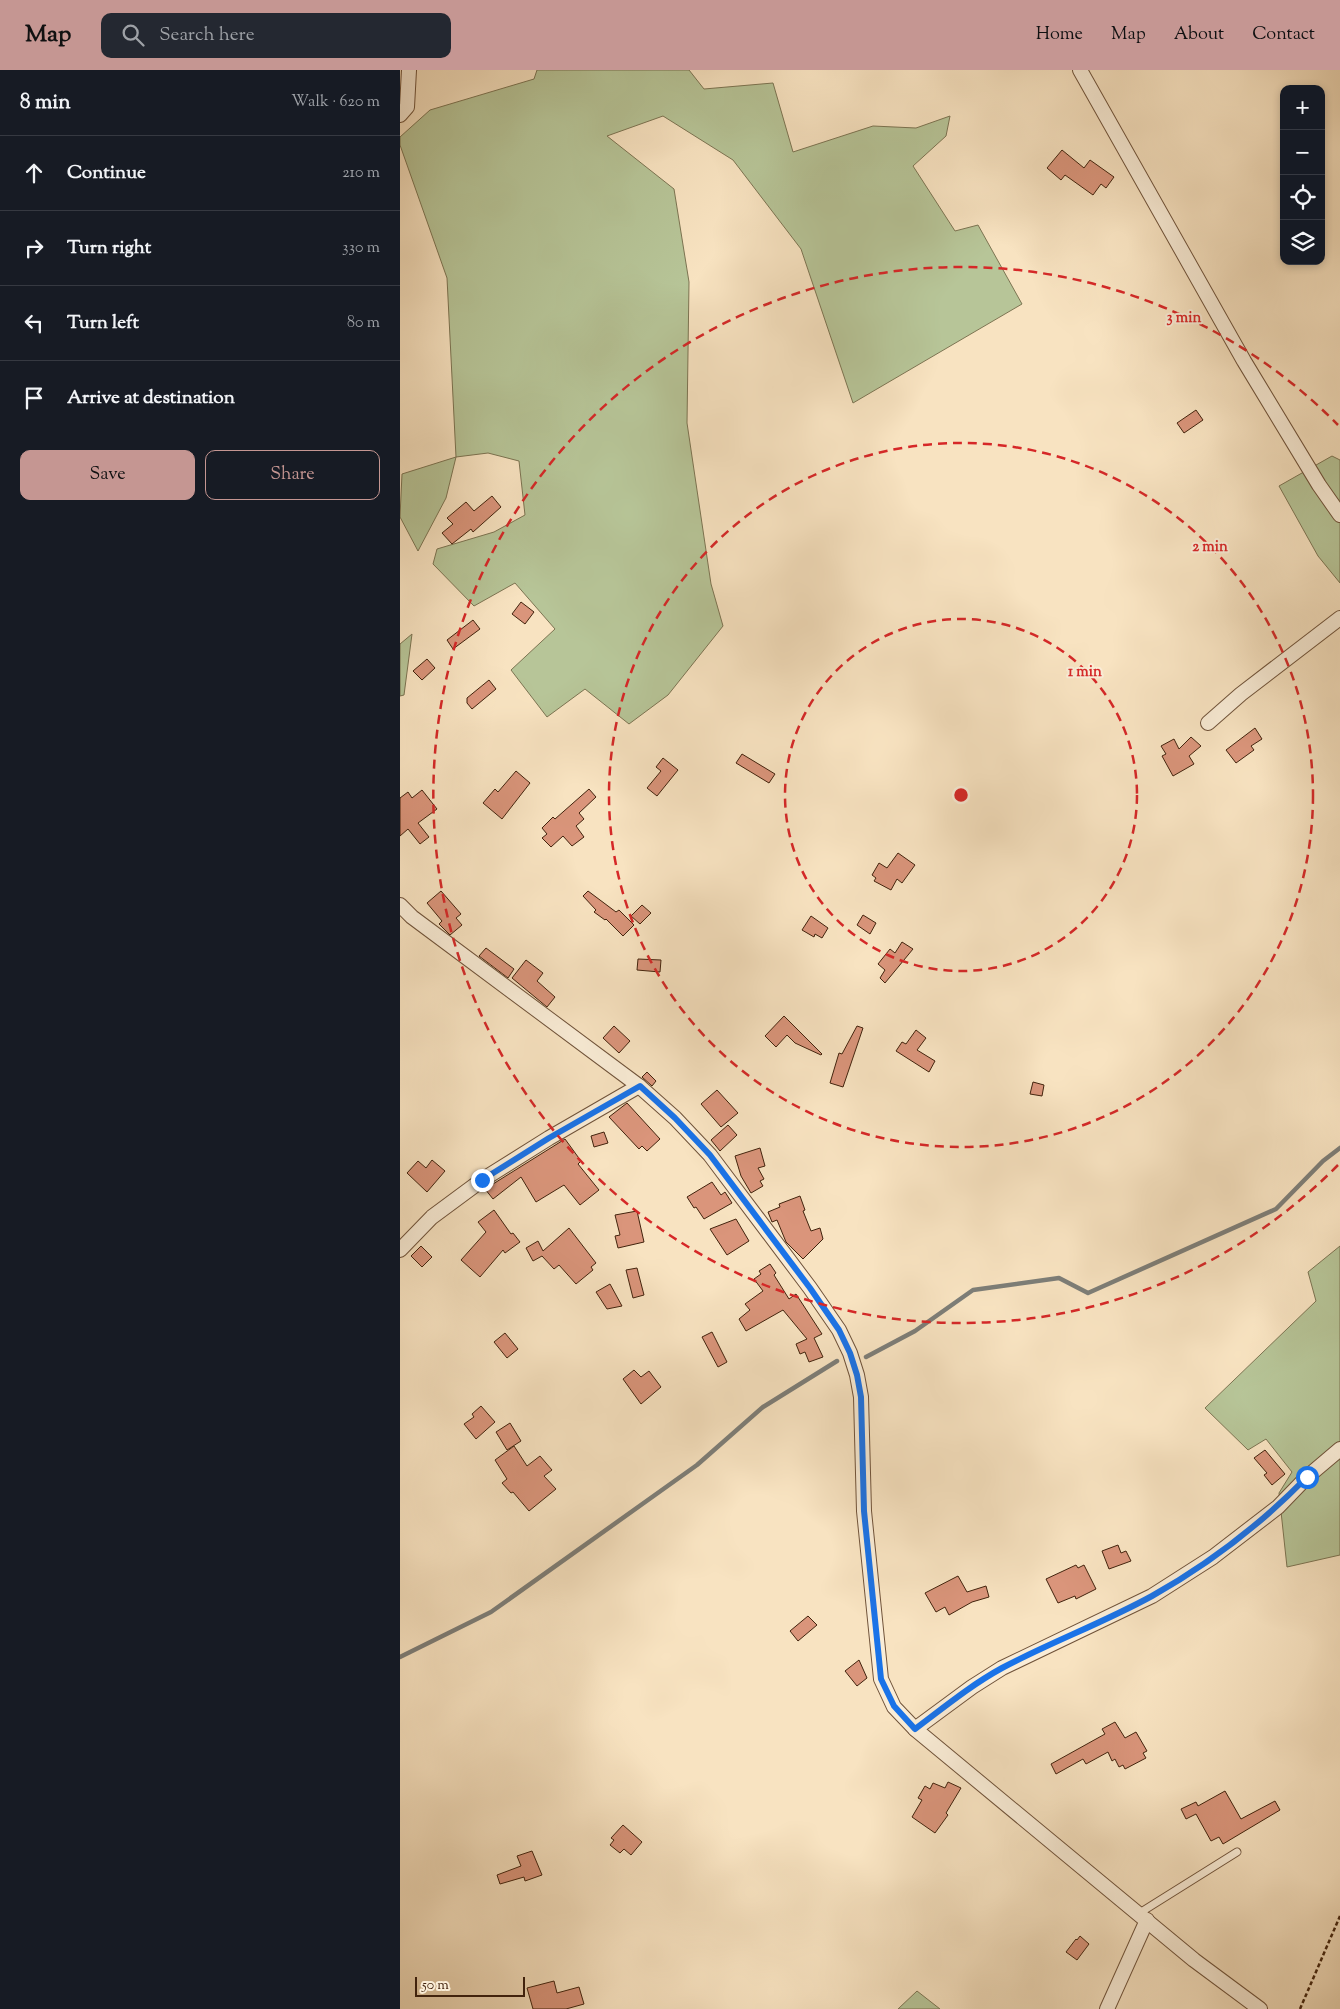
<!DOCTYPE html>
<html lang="en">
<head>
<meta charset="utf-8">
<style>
	:root { --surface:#171b24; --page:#242831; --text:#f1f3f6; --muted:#9ea1a6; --line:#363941; --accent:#c59692 }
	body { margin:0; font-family:"Sorts Mill Goudy",serif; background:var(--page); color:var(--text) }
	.controls { position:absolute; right:15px; top:15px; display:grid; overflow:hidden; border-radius:10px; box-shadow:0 2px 8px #0003 }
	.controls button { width:45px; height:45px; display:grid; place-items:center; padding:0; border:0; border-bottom:1px solid var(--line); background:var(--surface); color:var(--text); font:25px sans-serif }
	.scale { position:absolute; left:15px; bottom:12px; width:110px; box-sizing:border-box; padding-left:5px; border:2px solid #42230d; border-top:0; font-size:14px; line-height:18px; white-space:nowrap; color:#42230d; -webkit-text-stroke:4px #faedd7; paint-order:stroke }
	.stop { position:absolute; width:15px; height:15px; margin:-11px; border:4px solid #1a73e8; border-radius:50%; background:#fff }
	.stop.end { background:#1a73e8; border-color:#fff; box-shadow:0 1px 5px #0008 }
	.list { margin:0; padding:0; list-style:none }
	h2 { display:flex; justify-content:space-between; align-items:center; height:65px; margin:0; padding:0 20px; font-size:21px }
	h2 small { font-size:16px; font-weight:400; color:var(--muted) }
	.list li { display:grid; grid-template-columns:32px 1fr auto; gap:15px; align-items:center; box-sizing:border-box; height:75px; padding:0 20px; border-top:1px solid var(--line) }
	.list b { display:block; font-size:19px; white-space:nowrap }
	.list em { font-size:16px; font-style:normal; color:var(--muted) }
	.actions { display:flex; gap:10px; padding:15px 20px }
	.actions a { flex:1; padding:11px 0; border:1px solid var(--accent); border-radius:10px; text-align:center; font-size:18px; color:var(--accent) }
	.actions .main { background:var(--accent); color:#111 }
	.icon { flex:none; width:28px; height:28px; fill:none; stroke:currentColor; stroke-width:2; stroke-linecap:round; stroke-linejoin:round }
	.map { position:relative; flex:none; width:940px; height:1939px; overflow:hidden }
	header { display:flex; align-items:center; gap:30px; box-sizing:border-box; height:70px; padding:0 25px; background:var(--accent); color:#111 }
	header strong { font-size:24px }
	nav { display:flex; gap:28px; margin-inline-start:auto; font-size:18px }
	.search { width:350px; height:45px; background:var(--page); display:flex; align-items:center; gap:12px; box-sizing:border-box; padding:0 18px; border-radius:10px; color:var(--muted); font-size:19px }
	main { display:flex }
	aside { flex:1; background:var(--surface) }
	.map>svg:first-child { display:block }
	.green { fill:#b7c598; stroke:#7c7452 }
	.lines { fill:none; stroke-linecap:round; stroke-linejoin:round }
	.stream { stroke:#7d7e78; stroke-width:4.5 }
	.building { fill:#da957b; stroke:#42230d }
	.lane-casing { stroke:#70533a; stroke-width:9 }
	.street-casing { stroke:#70533a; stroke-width:16 }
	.path { stroke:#42230d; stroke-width:2.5; stroke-dasharray:4 2.5; stroke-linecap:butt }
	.lane { stroke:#faedd7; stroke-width:7 }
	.street { stroke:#faedd7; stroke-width:14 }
	.route { stroke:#1a73e8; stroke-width:6 }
	.ring { fill:none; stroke:#d62828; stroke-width:2.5; stroke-dasharray:9 6 }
	.centre { fill:#d62828; stroke:#faedd7; stroke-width:2.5 }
	.ring-label { font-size:15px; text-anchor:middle; font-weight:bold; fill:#d62828; stroke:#faedd7; stroke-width:4; stroke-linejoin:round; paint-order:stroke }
</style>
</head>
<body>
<header>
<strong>Map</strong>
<div class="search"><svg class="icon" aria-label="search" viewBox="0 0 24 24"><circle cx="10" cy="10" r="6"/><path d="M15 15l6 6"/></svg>Search here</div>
<nav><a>Home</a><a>Map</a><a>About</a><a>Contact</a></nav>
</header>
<main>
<aside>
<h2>8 min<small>Walk · 620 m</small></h2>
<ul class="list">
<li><svg class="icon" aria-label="ahead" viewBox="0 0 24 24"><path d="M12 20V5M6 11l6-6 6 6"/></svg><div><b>Continue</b></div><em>210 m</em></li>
<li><svg class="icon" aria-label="right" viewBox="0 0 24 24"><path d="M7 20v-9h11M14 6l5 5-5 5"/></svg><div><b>Turn right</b></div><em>330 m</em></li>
<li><svg class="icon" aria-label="left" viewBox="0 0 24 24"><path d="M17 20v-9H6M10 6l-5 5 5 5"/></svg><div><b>Turn left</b></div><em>80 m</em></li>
<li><svg class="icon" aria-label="arrive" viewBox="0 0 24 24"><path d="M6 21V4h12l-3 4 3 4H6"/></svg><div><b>Arrive at destination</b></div></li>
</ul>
<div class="actions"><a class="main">Save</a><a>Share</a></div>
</aside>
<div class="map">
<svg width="940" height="1939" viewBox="0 0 940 1939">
	<rect width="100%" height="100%" fill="#f8e3c1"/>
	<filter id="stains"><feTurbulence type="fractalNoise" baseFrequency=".004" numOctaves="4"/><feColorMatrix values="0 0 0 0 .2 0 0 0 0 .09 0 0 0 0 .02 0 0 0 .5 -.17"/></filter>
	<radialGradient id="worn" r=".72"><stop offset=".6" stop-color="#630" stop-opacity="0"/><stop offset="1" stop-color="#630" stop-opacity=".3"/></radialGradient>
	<g class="green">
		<polygon points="137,0 289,0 304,19 373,13 393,82 473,56 516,58 550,46 546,66 513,96 555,161 578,155 622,234 453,333 401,179 333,90 263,46 207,66 274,119 289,212 287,353 311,514 323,556 268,625 229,654 185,619 147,647 111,600 155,559 115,513 74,536 33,494 37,479 94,462 125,445 119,391 88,383 56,387 46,428 18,481 0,447 2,404 56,387 47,208 0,75 0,67 30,40 134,9"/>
		<polygon points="932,386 940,390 940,513 918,486 879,416"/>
		<polygon points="12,564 4,625 0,626 0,574"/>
		<polygon points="940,1176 940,1485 887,1497 879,1423 892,1402 866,1369 848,1380 805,1338 916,1231 908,1202"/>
		<polygon points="517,1921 540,1939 498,1939"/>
	</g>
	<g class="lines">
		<g class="stream">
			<polyline points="466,1287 515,1261 573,1220 659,1208 688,1223 876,1139 923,1091 940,1078"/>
			<polyline points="0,1587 91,1542 297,1395 363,1337 437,1291"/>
		</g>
	</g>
	<g class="building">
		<polygon points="662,80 684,98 690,90 714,107 706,118 701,114 693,125 665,105 661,110 647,98"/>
		<polygon points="796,340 803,350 784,363 777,353"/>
		<polygon points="92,426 101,437 73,462 71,459 52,474 42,463 53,454 47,448 66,432 74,441"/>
		<polygon points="121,532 134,542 125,554 112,544"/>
		<polygon points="73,550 80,559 53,579 47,570"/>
		<polygon points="27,589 35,598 22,610 13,601"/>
		<polygon points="89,610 96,619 72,639 67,633 67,628"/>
		<polygon points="855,658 862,669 851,676 854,680 836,693 826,680"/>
		<polygon points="791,667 801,676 789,686 794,694 773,706 762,686 766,684 761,676 774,669 779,679"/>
		<polygon points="342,684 375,704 369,713 336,693"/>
		<polygon points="263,688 278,700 257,726 247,718 261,701 256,697"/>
		<polygon points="116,701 130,713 102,749 83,733 95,719 98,722"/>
		<polygon points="189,719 196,727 179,743 184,749 176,756 184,767 172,776 163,766 151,777 142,768 147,764 142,758 153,747 155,749"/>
		<polygon points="22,720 37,739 18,753 29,767 20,774 8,759 0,766 0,728 8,722 12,728"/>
		<polygon points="498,783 515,795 502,813 497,809 491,820 474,811 476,808 472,805 479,793 487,798"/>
		<polygon points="41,821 61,844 56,848 62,855 50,865 39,854 42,851 27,833"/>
		<polygon points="188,821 216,842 219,840 234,855 223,866 206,849 205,850 194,842 196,840 183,826"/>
		<polygon points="242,835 251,843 240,854 231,846"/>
		<polygon points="463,845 476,853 470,864 457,855"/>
		<polygon points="411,846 428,858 422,868 415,864 414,867 402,860"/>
		<polygon points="502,872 513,879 485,913 480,908 485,900 478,894 490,879 495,883"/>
		<polygon points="86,878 114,899 108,908 79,886"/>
		<polygon points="238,889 261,890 260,902 237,900"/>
		<polygon points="126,890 143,903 137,911 155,927 147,937 112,908"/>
		<polygon points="384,946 422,984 421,985 395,973 387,965 376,977 365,966"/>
		<polygon points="214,956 230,971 219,983 203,968"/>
		<polygon points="457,956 463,958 443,1017 430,1013 439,983 442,984"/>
		<polygon points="516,960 526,968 517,980 535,991 529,1002 496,981 502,972 506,974"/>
		<polygon points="247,1002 256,1011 252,1016 242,1007"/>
		<polygon points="633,1012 644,1015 642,1026 630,1024"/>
		<polygon points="317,1020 338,1043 321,1057 301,1034"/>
		<polygon points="227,1033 260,1069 247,1081 242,1076 239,1079 209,1047"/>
		<polygon points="328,1055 337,1065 320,1081 311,1070"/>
		<polygon points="204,1062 208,1073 194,1077 191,1066"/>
		<polygon points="165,1069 181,1091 178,1094 199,1120 180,1135 164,1115 136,1132 121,1107 93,1129 85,1119"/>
		<polygon points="360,1078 365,1096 358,1098 364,1109 360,1111 363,1116 351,1123 341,1106 335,1086"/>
		<polygon points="32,1090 45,1101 27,1122 7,1103 18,1091 26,1098"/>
		<polygon points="312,1112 321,1125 325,1122 332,1133 304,1149 296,1137 294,1138 287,1127"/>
		<polygon points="400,1126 405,1140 403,1141 411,1161 420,1158 423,1169 403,1189 386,1172 377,1150 372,1152 368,1142 380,1137 379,1134"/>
		<polygon points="94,1140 111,1164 113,1163 120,1172 105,1183 103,1180 80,1207 61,1190 86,1162 78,1152"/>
		<polygon points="237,1141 244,1172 218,1178 215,1166 220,1165 215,1145"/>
		<polygon points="336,1149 349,1171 327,1185 310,1159"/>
		<polygon points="169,1158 196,1193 191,1197 193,1200 176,1214 159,1195 154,1199 142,1186 133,1191 126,1178 138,1171 143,1181"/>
		<polygon points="21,1176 32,1187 22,1197 11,1186"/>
		<polygon points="370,1194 376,1203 374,1205 389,1229 396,1224 422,1264 414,1268 423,1287 409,1292 405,1282 400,1284 396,1274 407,1269 383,1240 346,1261 339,1249 350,1240 345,1234 363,1221 354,1209 361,1204 359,1201"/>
		<polygon points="237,1198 244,1225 233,1228 226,1200"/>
		<polygon points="210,1214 222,1236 207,1239 196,1222"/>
		<polygon points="312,1262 327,1292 318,1297 302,1267"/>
		<polygon points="105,1263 118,1279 107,1288 94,1272"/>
		<polygon points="234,1300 241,1307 249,1301 261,1317 241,1334 223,1309"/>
		<polygon points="81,1336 95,1352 76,1369 64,1354 74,1347 72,1344"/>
		<polygon points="110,1353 121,1371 107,1380 96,1362"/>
		<polygon points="114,1376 127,1396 140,1386 152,1400 144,1406 156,1419 129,1441 113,1422 111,1423 102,1413 107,1409 95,1390"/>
		<polygon points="865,1380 885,1404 872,1415 864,1405 867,1403 854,1388"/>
		<polygon points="718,1475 721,1483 726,1481 731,1491 709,1499 702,1481"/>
		<polygon points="676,1495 678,1498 684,1495 696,1519 676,1529 675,1526 658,1533 646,1509"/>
		<polygon points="558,1506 567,1522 586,1516 589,1527 572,1532 549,1545 545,1537 536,1542 525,1523"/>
		<polygon points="408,1546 417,1555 398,1571 390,1561"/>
		<polygon points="459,1590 467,1608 457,1616 445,1601"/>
		<polygon points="715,1652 725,1668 736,1662 747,1681 743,1683 746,1688 725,1699 723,1695 719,1697 715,1689 712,1691 708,1682 686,1694 683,1689 656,1704 651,1694 705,1664 702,1659"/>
		<polygon points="548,1712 561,1718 546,1743 548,1745 535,1763 512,1747 522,1730 518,1728 525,1716 530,1719 533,1713 545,1718"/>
		<polygon points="825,1721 841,1749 875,1731 880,1740 823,1774 819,1767 811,1771 796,1744 786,1749 781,1739 796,1732 798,1736"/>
		<polygon points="223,1755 242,1772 231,1785 224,1779 220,1783 210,1775 214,1770 211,1768"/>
		<polygon points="132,1781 142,1805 125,1811 124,1807 100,1814 97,1805 121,1796 117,1786"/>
		<polygon points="680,1866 689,1874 677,1890 666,1882 676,1869 677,1870"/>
		<polygon points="154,1911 157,1923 179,1917 184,1934 166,1939 133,1939 127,1918"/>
	</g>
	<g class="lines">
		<g class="lane-casing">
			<polyline id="lane" points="738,1844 837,1782"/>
		</g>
		<g class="street-casing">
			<g id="street">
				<polyline points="680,0 844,291 919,415 940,445"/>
				<polyline points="0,45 7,37 9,0"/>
				<polyline points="808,653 841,624 940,548"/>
				<polyline points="0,835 12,847 239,1016 275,1048 310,1085 410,1218 439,1260 450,1283 457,1305 461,1327 464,1441 481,1609 494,1637 515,1659 794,1890 860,1939"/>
				<polyline points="0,1180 32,1147 82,1110 149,1068 239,1016"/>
				<polyline points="515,1659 572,1617 602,1598 752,1526 813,1487 878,1437 907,1407 940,1379"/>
				<polyline points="707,1939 747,1850"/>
			</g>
		</g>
		<polyline class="path" points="900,1939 940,1846"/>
		<use href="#lane" class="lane"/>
		<use href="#street" class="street"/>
	</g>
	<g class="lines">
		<path class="route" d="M82 1110 149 1068 240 1016 275 1048 310 1085 410 1218 439 1260 450 1283 457 1305 461 1327 464 1441 481 1609 494 1636 515 1659C543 1638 571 1615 602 1598 651 1572 703 1553 752 1526 809 1494 862 1453 907 1407"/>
	</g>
	<g class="ring">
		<circle cx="561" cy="725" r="176"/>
		<circle cx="561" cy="725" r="352"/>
		<path d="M938 1095A528 528 0 1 1 938 355"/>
	</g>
	<circle cx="561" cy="725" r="8" class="centre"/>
	<g class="ring-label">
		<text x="784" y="252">3 min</text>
		<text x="810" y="481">2 min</text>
		<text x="685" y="606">1 min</text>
	</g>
	<rect width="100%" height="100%" filter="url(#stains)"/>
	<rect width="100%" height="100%" fill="url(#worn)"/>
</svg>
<div class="controls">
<button>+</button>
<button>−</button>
<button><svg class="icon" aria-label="locate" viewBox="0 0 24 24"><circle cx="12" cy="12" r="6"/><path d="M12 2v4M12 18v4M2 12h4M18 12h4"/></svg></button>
<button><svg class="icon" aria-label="layers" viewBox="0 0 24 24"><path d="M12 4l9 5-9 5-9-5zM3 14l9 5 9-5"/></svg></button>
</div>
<div class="scale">50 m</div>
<div class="stop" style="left:907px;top:1407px"></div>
<div class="stop end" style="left:82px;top:1110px"></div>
</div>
</main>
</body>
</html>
